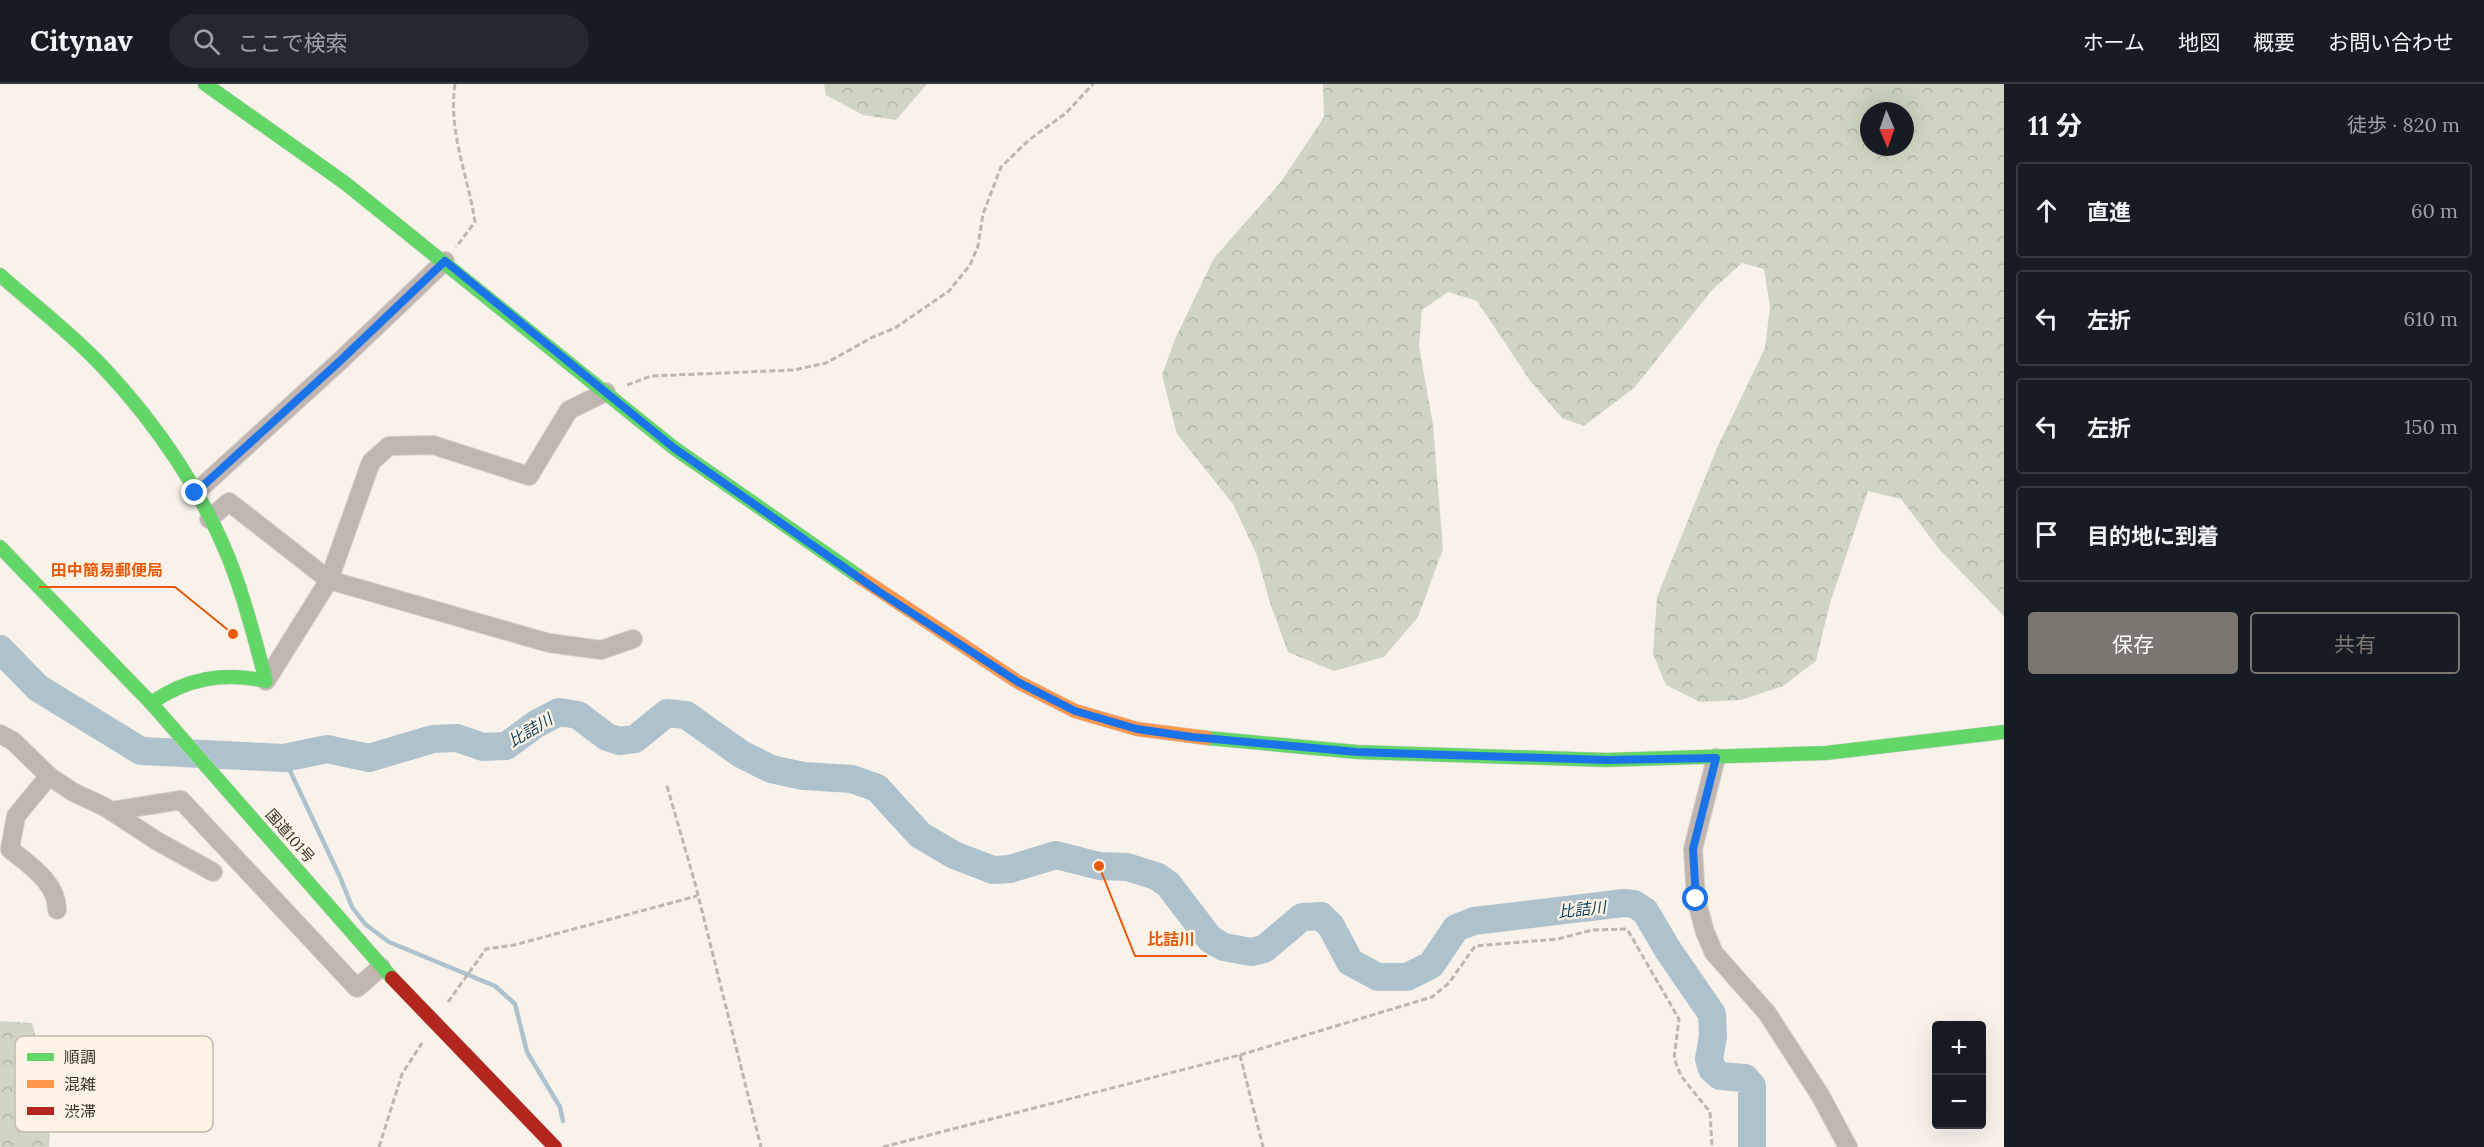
<!DOCTYPE html>
<html lang="ja">
<head>
<meta charset="utf-8">
<style>
	:root { --surface:#171b24; --page:#242831; --text:#f1f3f6; --muted:#9ea1a6; --line:#363941; --accent:#7b7670 }
	body { margin:0; font-family:Lora,"Noto Sans JP",serif; background:var(--page); color:var(--text) }
	.controls { position:absolute; right:18px; bottom:18px; display:grid; overflow:hidden; border-radius:6px; box-shadow:0 6px 24px #0002 }
	.controls button { width:54px; height:54px; display:grid; place-items:center; padding:0; border:0; border-bottom:2px solid var(--line); background:var(--surface); color:var(--text); font:30px sans-serif }
	.compass { position:absolute; left:1860px; top:18px; width:54px; height:54px; border-radius:50%; background:var(--surface); box-shadow:0 6px 24px #0002; rotate:178deg }
	.stop { position:absolute; width:18px; height:18px; margin:-14px; border:4px solid #1a73e8; border-radius:50%; background:#fff }
	.stop.end { background:#1a73e8; border-color:#fff; box-shadow:0 2px 6px #0008 }
	.list { margin:0; padding:0; list-style:none }
	h2 { display:flex; justify-content:space-between; align-items:center; height:78px; margin:0; padding:0 24px; font-size:26px }
	h2 small { font-size:20px; font-weight:400; color:var(--muted) }
	.list li { display:grid; grid-template-columns:39px 1fr auto; gap:18px; align-items:center; box-sizing:border-box; height:96px; margin:0 12px 12px; padding:0 12px; border:2px solid var(--line); border-radius:6px }
	.list b { display:block; font-size:22px; white-space:nowrap }
	.list em { font-size:20px; font-style:normal; color:var(--muted) }
	.actions { display:flex; gap:12px; padding:18px 24px }
	.actions a { flex:1; padding:14px 0; border:2px solid var(--accent); border-radius:6px; text-align:center; font-size:21px; color:var(--accent) }
	.actions .main { background:var(--accent); color:#fff }
	.icon { flex:none; width:33px; height:33px; fill:none; stroke:currentColor; stroke-width:2; stroke-linecap:round; stroke-linejoin:round }
	.map { position:relative; flex:none; width:2004px; height:1063px; overflow:hidden }
	header { display:flex; align-items:center; gap:36px; box-sizing:border-box; height:84px; padding:0 30px; background:var(--surface); border-bottom:2px solid var(--line) }
	header strong { font-size:28px }
	nav { display:flex; gap:33px; margin-inline-start:auto; font-size:21px }
	.search { width:420px; height:54px; background:var(--page); display:flex; align-items:center; gap:15px; box-sizing:border-box; padding:0 21px; border-radius:33px; color:var(--muted); font-size:22px }
	main { display:flex }
	aside { flex:1; background:var(--surface) }
	.map>svg:first-child { display:block }
	.forest { fill:url(#forest-crowns); fill-rule:evenodd }
	.lines { fill:none; stroke-linecap:round; stroke-linejoin:round }
	.stream { stroke:#aec2ce; stroke-width:4.5 }
	.river { stroke:#aec2ce; stroke-width:28 }
	.street-casing { stroke:#d5d0ca; stroke-width:20 }
	.fast-casing { stroke:#d5d0ca; stroke-width:15 }
	.slow-casing { stroke:#d5d0ca; stroke-width:15 }
	.jam-casing { stroke:#d5d0ca; stroke-width:15 }
	.path { stroke:#bdb5af; stroke-width:3; stroke-dasharray:6 3; stroke-linecap:butt }
	.street { stroke:#c0b5b0; stroke-width:18 }
	.fast { stroke:#63d668; stroke-width:14 }
	.slow { stroke:#ff974d; stroke-width:14 }
	.jam { stroke:#b3261e; stroke-width:14 }
	.route { stroke:#1a73e8; stroke-width:8 }
	.labels { text-anchor:middle; stroke-width:4.5; stroke-linejoin:round; paint-order:stroke }
	.street-label { font-size:15px; fill:#37332d; stroke:#fff3e5 }
	.water-label { font-size:16px; font-style:italic; fill:#0c4362; stroke:#fff3e5 }
	.key { fill:#fff3e5; stroke:#c3b9ae; stroke-width:1.5 }
	.key-label { font-size:16px; fill:#37332d }
	.leader { fill:none; stroke:#e8590c; stroke-width:2 }
	.callout-dot { fill:#e8590c; stroke:#fff3e5; stroke-width:2 }
	.callout-label { font-size:16px; text-anchor:middle; font-weight:bold; fill:#e8590c; stroke:#fff3e5; stroke-width:4.5; stroke-linejoin:round; paint-order:stroke }
</style>
</head>
<body>
<header>
<strong>Citynav</strong>
<div class="search"><svg class="icon" aria-label="search" viewBox="0 0 24 24"><circle cx="10" cy="10" r="6"/><path d="M15 15l6 6"/></svg>ここで検索</div>
<nav><a>ホーム</a><a>地図</a><a>概要</a><a>お問い合わせ</a></nav>
</header>
<main>
<div class="map">
<svg width="2004" height="1063" viewBox="0 0 2004 1063">
	<defs>
		<pattern id="forest-crowns" width="20" height="18" patternUnits="userSpaceOnUse" patternTransform="scale(1.5)"><rect width="20" height="18" fill="#cfd5c2"/><path d="M2 6a3 3 0 1 1 6 0M12 15a3 3 0 1 1 6 0" fill="none" stroke="#b2b7a7"/></pattern>
	</defs>
	<rect width="100%" height="100%" fill="#f9f2eb"/>
	<g class="forest">
		<polygon points="824,0 927,0 896,36 863,31 826,11"/>
		<path d="M1323 0H2004V532L1939 465 1901 415 1868 407 1830 519 1816 577 1783 602 1741 616 1700 618 1666 601 1653 570 1657 513 1717 364 1765 264 1770 223 1764 185 1742 179 1712 206 1635 303 1584 342 1562 334 1531 298 1477 217 1448 208 1422 226 1419 262 1433 341 1443 465 1418 533 1384 573 1334 587 1288 568 1269 516 1257 471 1233 420 1177 350 1162 291 1175 255 1214 174 1280 99 1324 33ZM1869 27H1905V63H1869Z"/>
		<polygon points="0,937 32,939 53,1013 49,1063 0,1063"/>
	</g>
	<g class="lines">
		<polyline class="stream" points="284,674 340,793 352,823 365,840 389,858 495,902 515,920 527,968 560,1023 563,1037"/>
		<polyline class="river" points="0,565 38,604 141,667 284,674 327,665 369,674 433,655 457,654 483,663 506,662 536,640 559,628 578,631 607,653 619,657 635,655 667,629 686,631 741,670 771,685 803,692 852,695 877,704 920,751 954,771 993,786 1010,785 1056,771 1099,782 1127,783 1156,792 1168,800 1210,855 1224,863 1251,868 1264,865 1302,833 1321,832 1331,842 1350,878 1378,893 1407,893 1431,881 1456,844 1474,837 1624,819 1634,820 1645,827 1668,866 1712,930 1713,952 1709,975 1712,985 1720,992 1745,994 1752,1002 1752,1063"/>
		<g class="street-casing">
			<g id="street">
				<polyline points="195,409 340,277 445,177"/>
				<polyline points="209,435 229,418 329,496 549,559 601,566 633,555"/>
				<polyline points="266,597 329,496 371,378 389,362 433,361 529,392 569,326 606,308"/>
				<polyline points="0,650 13,657 49,692 73,708 105,723 157,757 213,788"/>
				<polyline points="1716,674 1693,765 1696,815 1705,848 1714,869 1767,929 1820,1011 1848,1063"/>
				<path d="M49 692 16 732 10 765C29 781 57 798 57 826"/>
				<polyline points="112,727 181,716 357,904 381,883"/>
			</g>
		</g>
		<g class="fast-casing">
			<g id="fast">
				<polyline points="205,0 345,99 674,364 861,494"/>
				<path d="M0 191C34 221 71 249 102 282 157 340 206 412 234 488 247 523 256 560 266 597 223 588 187 594 151 619"/>
				<polyline points="0,463 151,619 392,894"/>
				<polyline points="1207,654 1357,668 1606,676 1826,669 2004,648"/>
			</g>
		</g>
		<g class="slow-casing">
			<polyline id="slow" points="861,494 1018,598 1075,627 1137,645 1207,654"/>
		</g>
		<g class="jam-casing">
			<polyline id="jam" points="392,894 555,1063"/>
		</g>
		<g class="path">
			<path d="M455 0C448 49 468 91 475 138L456 163"/>
			<polyline points="627,301 651,292 794,286 826,279 873,253 895,244 949,207 970,181 978,162 983,130 1001,83 1029,56 1066,29 1093,0"/>
			<polyline points="667,702 695,799 761,1063"/>
			<polyline points="448,918 486,865 514,861 697,812"/>
			<polyline points="1240,971 1263,1063"/>
			<polyline points="379,1063 402,990 422,959"/>
			<polyline points="883,1063 1240,971 1432,913 1449,899 1475,862 1558,855 1592,846 1627,845 1679,935 1674,974 1681,992 1710,1028 1712,1063"/>
		</g>
		<use href="#street" class="street"/>
		<use href="#fast" class="fast"/>
		<use href="#slow" class="slow"/>
		<use href="#jam" class="jam"/>
	</g>
	<g class="lines">
		<polyline class="route" points="195,409 340,277 445,177 674,364 878,507 1018,598 1075,627 1137,645 1192,653 1357,668 1606,676 1716,674 1693,765 1696,815"/>
	</g>
	<g class="labels">
		<g class="street-label">
			<text transform="translate(290 752) rotate(49)" y="5">国道101号</text>
		</g>
		<g class="water-label">
			<text transform="translate(530 646) rotate(-31)" y="6">比詰川</text>
			<text transform="translate(1582 825) rotate(-6)" y="6">比詰川</text>
		</g>
	</g>
	<rect x="15" y="952" width="198" height="96" rx="9" class="key"/>
	<rect x="27" y="969" width="27" height="8" fill="#63d668"/>
	<rect x="27" y="996" width="27" height="8" fill="#ff974d"/>
	<rect x="27" y="1023" width="27" height="8" fill="#b3261e"/>
	<g class="key-label">
		<text x="64" y="979">順調</text>
		<text x="64" y="1006">混雑</text>
		<text x="64" y="1033">渋滞</text>
	</g>
	<path class="leader" d="M233 550L175 503H39M1099 782L1135 872H1207"/>
	<g class="callout-dot">
		<circle cx="233" cy="550" r="6"/>
		<circle cx="1099" cy="782" r="6"/>
	</g>
	<g class="callout-label">
		<text x="107" y="492">田中簡易郵便局</text>
		<text x="1171" y="861">比詰川</text>
	</g>
</svg>
<div class="controls">
<button>+</button>
<button>−</button>
</div>
<svg class="compass" viewBox="-18 -18 36 36"><path d="M0-13l5 13h-10z" fill="#e53935"/><path d="M0 13l5-13h-10z" fill="#9ea1a6"/></svg>
<div class="stop" style="left:1696px;top:815px"></div>
<div class="stop end" style="left:195px;top:409px"></div>
</div>
<aside>
<h2>11 分<small>徒歩 · 820 m</small></h2>
<ul class="list">
<li><svg class="icon" aria-label="ahead" viewBox="0 0 24 24"><path d="M12 20V5M6 11l6-6 6 6"/></svg><div><b>直進</b></div><em>60 m</em></li>
<li><svg class="icon" aria-label="left" viewBox="0 0 24 24"><path d="M17 20v-9H6M10 6l-5 5 5 5"/></svg><div><b>左折</b></div><em>610 m</em></li>
<li><svg class="icon" aria-label="left" viewBox="0 0 24 24"><path d="M17 20v-9H6M10 6l-5 5 5 5"/></svg><div><b>左折</b></div><em>150 m</em></li>
<li><svg class="icon" aria-label="arrive" viewBox="0 0 24 24"><path d="M6 21V4h12l-3 4 3 4H6"/></svg><div><b>目的地に到着</b></div></li>
</ul>
<div class="actions"><a class="main">保存</a><a>共有</a></div>
</aside>
</main>
</body>
</html>
